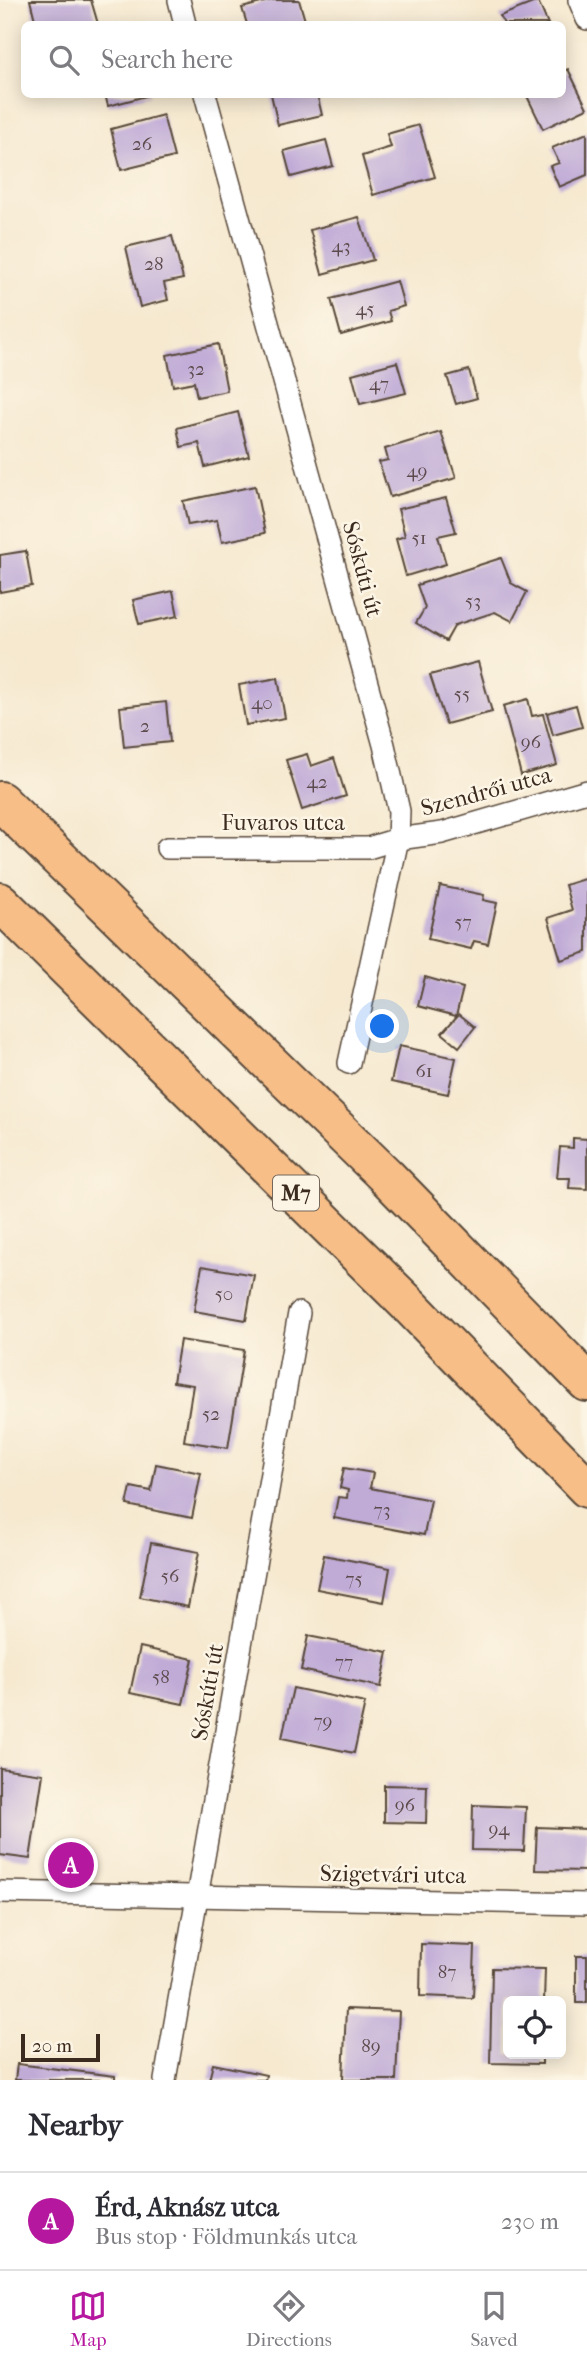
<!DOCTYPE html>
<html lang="en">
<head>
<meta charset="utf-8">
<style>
	:root { --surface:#fff; --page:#f7f7f7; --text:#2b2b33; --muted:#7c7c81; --line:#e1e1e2; --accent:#b5179e }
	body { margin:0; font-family:"IM FELL French Canon",serif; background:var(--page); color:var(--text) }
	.controls { position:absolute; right:21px; bottom:21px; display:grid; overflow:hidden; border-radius:10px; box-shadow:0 4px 18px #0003 }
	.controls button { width:63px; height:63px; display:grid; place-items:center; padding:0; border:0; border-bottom:2px solid var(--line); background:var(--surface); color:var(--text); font:35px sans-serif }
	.scale { position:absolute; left:21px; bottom:18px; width:79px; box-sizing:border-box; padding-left:7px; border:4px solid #3b2a1e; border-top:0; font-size:19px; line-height:24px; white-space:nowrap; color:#3b2a1e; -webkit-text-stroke:5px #fcf5e5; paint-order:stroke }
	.you { position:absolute; left:383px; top:1027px; width:24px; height:24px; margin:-18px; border:5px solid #fff; border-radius:50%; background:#1a73e8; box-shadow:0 0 0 10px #1a73e833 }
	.badge { display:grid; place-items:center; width:46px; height:46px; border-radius:50%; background:var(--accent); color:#fff; font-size:23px; font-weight:700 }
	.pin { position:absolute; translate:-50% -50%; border:4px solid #fff; box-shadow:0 2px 7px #0006 }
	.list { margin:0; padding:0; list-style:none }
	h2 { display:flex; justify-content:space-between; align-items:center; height:91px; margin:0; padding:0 28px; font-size:30px }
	h2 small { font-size:23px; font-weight:400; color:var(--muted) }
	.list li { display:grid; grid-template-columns:46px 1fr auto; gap:21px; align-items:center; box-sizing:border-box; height:98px; padding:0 28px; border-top:2px solid var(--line) }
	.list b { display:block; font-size:26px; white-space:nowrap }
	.list p { margin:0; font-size:23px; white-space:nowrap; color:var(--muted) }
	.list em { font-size:23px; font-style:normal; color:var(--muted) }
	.icon { flex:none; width:38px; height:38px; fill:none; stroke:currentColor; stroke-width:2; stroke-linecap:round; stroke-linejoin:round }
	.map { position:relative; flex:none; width:587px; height:2080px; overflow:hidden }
	.search { position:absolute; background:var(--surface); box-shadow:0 4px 18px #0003; left:21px; right:21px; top:21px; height:77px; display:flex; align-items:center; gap:18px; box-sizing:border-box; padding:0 24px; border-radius:10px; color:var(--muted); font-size:26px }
	.sheet { height:189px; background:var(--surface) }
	nav { display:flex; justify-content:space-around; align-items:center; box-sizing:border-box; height:98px; border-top:2px solid var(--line); background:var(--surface); font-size:19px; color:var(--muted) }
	nav a { display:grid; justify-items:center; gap:4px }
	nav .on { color:var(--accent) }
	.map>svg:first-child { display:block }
	.building { fill:#c0abd7 }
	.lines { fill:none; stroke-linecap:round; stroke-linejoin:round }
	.minor-casing { stroke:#574739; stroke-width:24 }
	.motorway-casing { stroke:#574739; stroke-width:42 }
	.minor { stroke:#fff; stroke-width:21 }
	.motorway { stroke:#f7be88; stroke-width:38 }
	.labels { text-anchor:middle; stroke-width:5; stroke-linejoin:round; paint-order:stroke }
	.number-label { font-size:19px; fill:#5c4a4c }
	.shield { fill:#fcf5e5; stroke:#75675a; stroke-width:2 }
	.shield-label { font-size:21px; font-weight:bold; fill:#3b2a1e }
	.street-label { font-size:23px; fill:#3b2a1e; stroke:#fcf5e5 }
</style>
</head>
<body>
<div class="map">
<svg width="587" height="2080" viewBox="0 0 587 2080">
	<rect width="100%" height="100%" fill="#fcf5e5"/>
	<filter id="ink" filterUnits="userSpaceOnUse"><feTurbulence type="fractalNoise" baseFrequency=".0143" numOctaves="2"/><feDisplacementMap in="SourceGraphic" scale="14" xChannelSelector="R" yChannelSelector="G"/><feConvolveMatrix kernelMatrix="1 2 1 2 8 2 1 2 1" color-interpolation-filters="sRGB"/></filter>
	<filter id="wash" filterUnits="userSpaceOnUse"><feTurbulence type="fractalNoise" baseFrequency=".00686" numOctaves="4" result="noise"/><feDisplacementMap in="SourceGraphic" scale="28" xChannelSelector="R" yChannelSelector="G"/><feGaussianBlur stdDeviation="1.57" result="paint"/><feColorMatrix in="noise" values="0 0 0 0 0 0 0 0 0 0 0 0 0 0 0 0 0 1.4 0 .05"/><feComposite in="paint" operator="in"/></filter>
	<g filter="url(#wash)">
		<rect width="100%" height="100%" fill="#f6e9d0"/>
		<g id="blocks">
			<g class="building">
				<polygon points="30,0 91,0 98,24 36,24"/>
				<polygon points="272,0 299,0 306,24 247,24 242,8"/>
				<polygon points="538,1 548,24 504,24 500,16"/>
				<polygon points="568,69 587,108 543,129 526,94 562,94 562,72"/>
				<polygon points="105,94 150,94 150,95 108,106"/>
				<polygon points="271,94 317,94 322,115 278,125"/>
				<polygon points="163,115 174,157 121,170 111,129"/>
				<polygon points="419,125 435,177 373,195 362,156 391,147 387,134"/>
				<polygon points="587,133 587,175 559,187 550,166 559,163 552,148"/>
				<polygon points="326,140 333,166 291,177 284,151"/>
				<polygon points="359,217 373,260 322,274 310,230"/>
				<polygon points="172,236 183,279 164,283 168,300 140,307 126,247"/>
				<polygon points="397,281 404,306 388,311 391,321 341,335 331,299"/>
				<polygon points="218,344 227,391 197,397 194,382 173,386 167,355"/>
				<polygon points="397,362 406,393 360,404 352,374"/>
				<polygon points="469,370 477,398 456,404 447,376"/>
				<polygon points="238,412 249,456 205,467 199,443 181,447 177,428"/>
				<polygon points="441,432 456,478 390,497 379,462 388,460 385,449"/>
				<polygon points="255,486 265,533 222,542 217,520 188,525 183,501"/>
				<polygon points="446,498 456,532 438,536 446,564 406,576 396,539 405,536 398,509"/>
				<polygon points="26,551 32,586 0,592 0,555"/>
				<polygon points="501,558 511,583 527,592 512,621 495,612 455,625 446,641 416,623 425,608 417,585"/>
				<polygon points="173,591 178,616 139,624 133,600"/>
				<polygon points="478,662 492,712 446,724 430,675"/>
				<polygon points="278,678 285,718 246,725 239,685"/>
				<polygon points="528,699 532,716 543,714 557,765 521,775 503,706"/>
				<polygon points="166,702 170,742 124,747 120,707"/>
				<polygon points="576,705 582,727 553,735 547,713"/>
				<polygon points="307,754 311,766 334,758 346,796 302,810 286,760"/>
				<polygon points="587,878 587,952 561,960 548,918 572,910 565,885"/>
				<polygon points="440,886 484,895 483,900 497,903 488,944 474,941 471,949 428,939"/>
				<polygon points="425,977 463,988 456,1016 418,1006"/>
				<polygon points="459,1014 475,1027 459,1047 442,1033"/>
				<polygon points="399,1046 456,1058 448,1094 391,1082"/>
				<polygon points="573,1138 587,1139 587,1189 569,1188 570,1178 557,1178 560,1147 573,1148"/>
				<polygon points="202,1266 254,1275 246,1320 194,1311"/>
				<polygon points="180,1340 244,1350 228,1448 184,1441 193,1385 173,1382"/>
				<polygon points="156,1464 201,1473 192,1518 127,1505 131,1487 151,1491"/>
				<polygon points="344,1468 373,1473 370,1488 431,1500 424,1535 334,1518 338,1497 347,1498 348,1490 340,1488"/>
				<polygon points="151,1543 199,1552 188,1607 140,1597"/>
				<polygon points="324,1555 390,1568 384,1602 317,1589"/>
				<polygon points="308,1636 388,1652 381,1687 301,1670"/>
				<polygon points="140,1647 193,1659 183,1704 130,1693"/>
				<polygon points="293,1688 365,1703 354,1753 282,1738"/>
				<polygon points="0,1768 43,1774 30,1859 0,1855"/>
				<polygon points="384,1785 427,1786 426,1823 384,1822"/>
				<polygon points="473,1805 526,1807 524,1851 472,1850"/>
				<polygon points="537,1827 587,1829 587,1871 535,1870"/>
				<polygon points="421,1944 475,1946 473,1998 420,1996"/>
				<rect x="576" y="1956" width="11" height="47"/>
				<polygon points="492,1968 545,1969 544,2001 508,2001 508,2054 542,2054 542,2064 490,2063"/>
				<polygon points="346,2009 399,2011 396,2080 343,2080"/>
				<polygon points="17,2064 115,2076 115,2080 15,2080"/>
				<polygon points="213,2064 266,2075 265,2080 209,2080"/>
			</g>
		</g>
	</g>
	<g filter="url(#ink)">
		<use href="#blocks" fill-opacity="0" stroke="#574739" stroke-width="2"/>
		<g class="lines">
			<g class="minor-casing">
				<g id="minor">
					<polyline points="179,0 185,24"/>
					<polyline points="579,0 587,19"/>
					<polyline points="205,94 384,745 399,811 398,839 349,1063"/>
					<polyline points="167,848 368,848 398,839 442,833 587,791"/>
					<polyline points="0,1892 587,1904"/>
					<polyline points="165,2080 299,1313"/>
				</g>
			</g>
			<g class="motorway-casing">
				<g id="motorway">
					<polyline points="0,801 387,1177 587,1382"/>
					<polyline points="0,902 412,1308 587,1488"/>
				</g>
			</g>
			<use href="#minor" class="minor"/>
			<use href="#motorway" class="motorway"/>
		</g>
	</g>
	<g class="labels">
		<g class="number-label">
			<text x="142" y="150">26</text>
			<text x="341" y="252">43</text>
			<text x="154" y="270">28</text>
			<text x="365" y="315">45</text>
			<text x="196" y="375">32</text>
			<text x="379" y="390">47</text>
			<text x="417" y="477">49</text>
			<text x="419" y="544">51</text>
			<text x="473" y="607">53</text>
			<text x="462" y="700">55</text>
			<text x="262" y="709">40</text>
			<text x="145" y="732">2</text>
			<text x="531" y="748">96</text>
			<text x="317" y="788">42</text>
			<text x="463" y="928">57</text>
			<text x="424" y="1077">61</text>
			<text x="224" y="1300">50</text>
			<text x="211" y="1420">52</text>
			<text x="382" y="1516">73</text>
			<text x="170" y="1582">56</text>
			<text x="354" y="1585">75</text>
			<text x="344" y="1668">77</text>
			<text x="161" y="1683">58</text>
			<text x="323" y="1727">79</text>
			<text x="405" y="1811">96</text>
			<text x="499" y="1835">94</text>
			<text x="447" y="1978">87</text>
			<text x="371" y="2052">89</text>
		</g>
		<rect class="shield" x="273" y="1175.5" width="46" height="35" rx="5"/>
		<g class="shield-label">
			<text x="296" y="1200">M7</text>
		</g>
		<g class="street-label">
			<text transform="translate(363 569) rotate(75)" y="8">Sóskúti út</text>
			<text transform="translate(486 791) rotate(-15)" y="8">Szendrői utca</text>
			<text x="283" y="830">Fuvaros utca</text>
			<text transform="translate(207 1692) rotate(-80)" y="8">Sóskúti út</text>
			<text transform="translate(393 1874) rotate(1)" y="8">Szigetvári utca</text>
		</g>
	</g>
</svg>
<div class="controls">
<button><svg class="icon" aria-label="locate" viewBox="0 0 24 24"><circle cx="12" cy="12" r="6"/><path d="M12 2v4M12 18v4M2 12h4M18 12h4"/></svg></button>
</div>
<div class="scale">20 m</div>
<div class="you"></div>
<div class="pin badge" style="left:71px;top:1865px">A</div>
<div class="search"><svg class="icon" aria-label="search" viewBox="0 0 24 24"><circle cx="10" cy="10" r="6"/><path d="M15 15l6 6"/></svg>Search here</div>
</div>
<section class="sheet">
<h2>Nearby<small></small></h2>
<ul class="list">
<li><span class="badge">A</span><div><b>Érd, Aknász utca</b><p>Bus stop · Földmunkás utca</p></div><em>230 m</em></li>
</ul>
</section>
<nav>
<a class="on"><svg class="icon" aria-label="map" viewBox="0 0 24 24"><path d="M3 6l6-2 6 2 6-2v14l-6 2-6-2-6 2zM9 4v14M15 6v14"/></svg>Map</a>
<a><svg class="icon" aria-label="directions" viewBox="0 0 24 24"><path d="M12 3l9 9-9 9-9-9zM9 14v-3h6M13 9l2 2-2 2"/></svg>Directions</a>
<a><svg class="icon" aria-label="saved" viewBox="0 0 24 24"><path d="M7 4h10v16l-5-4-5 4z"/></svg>Saved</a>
</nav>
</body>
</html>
